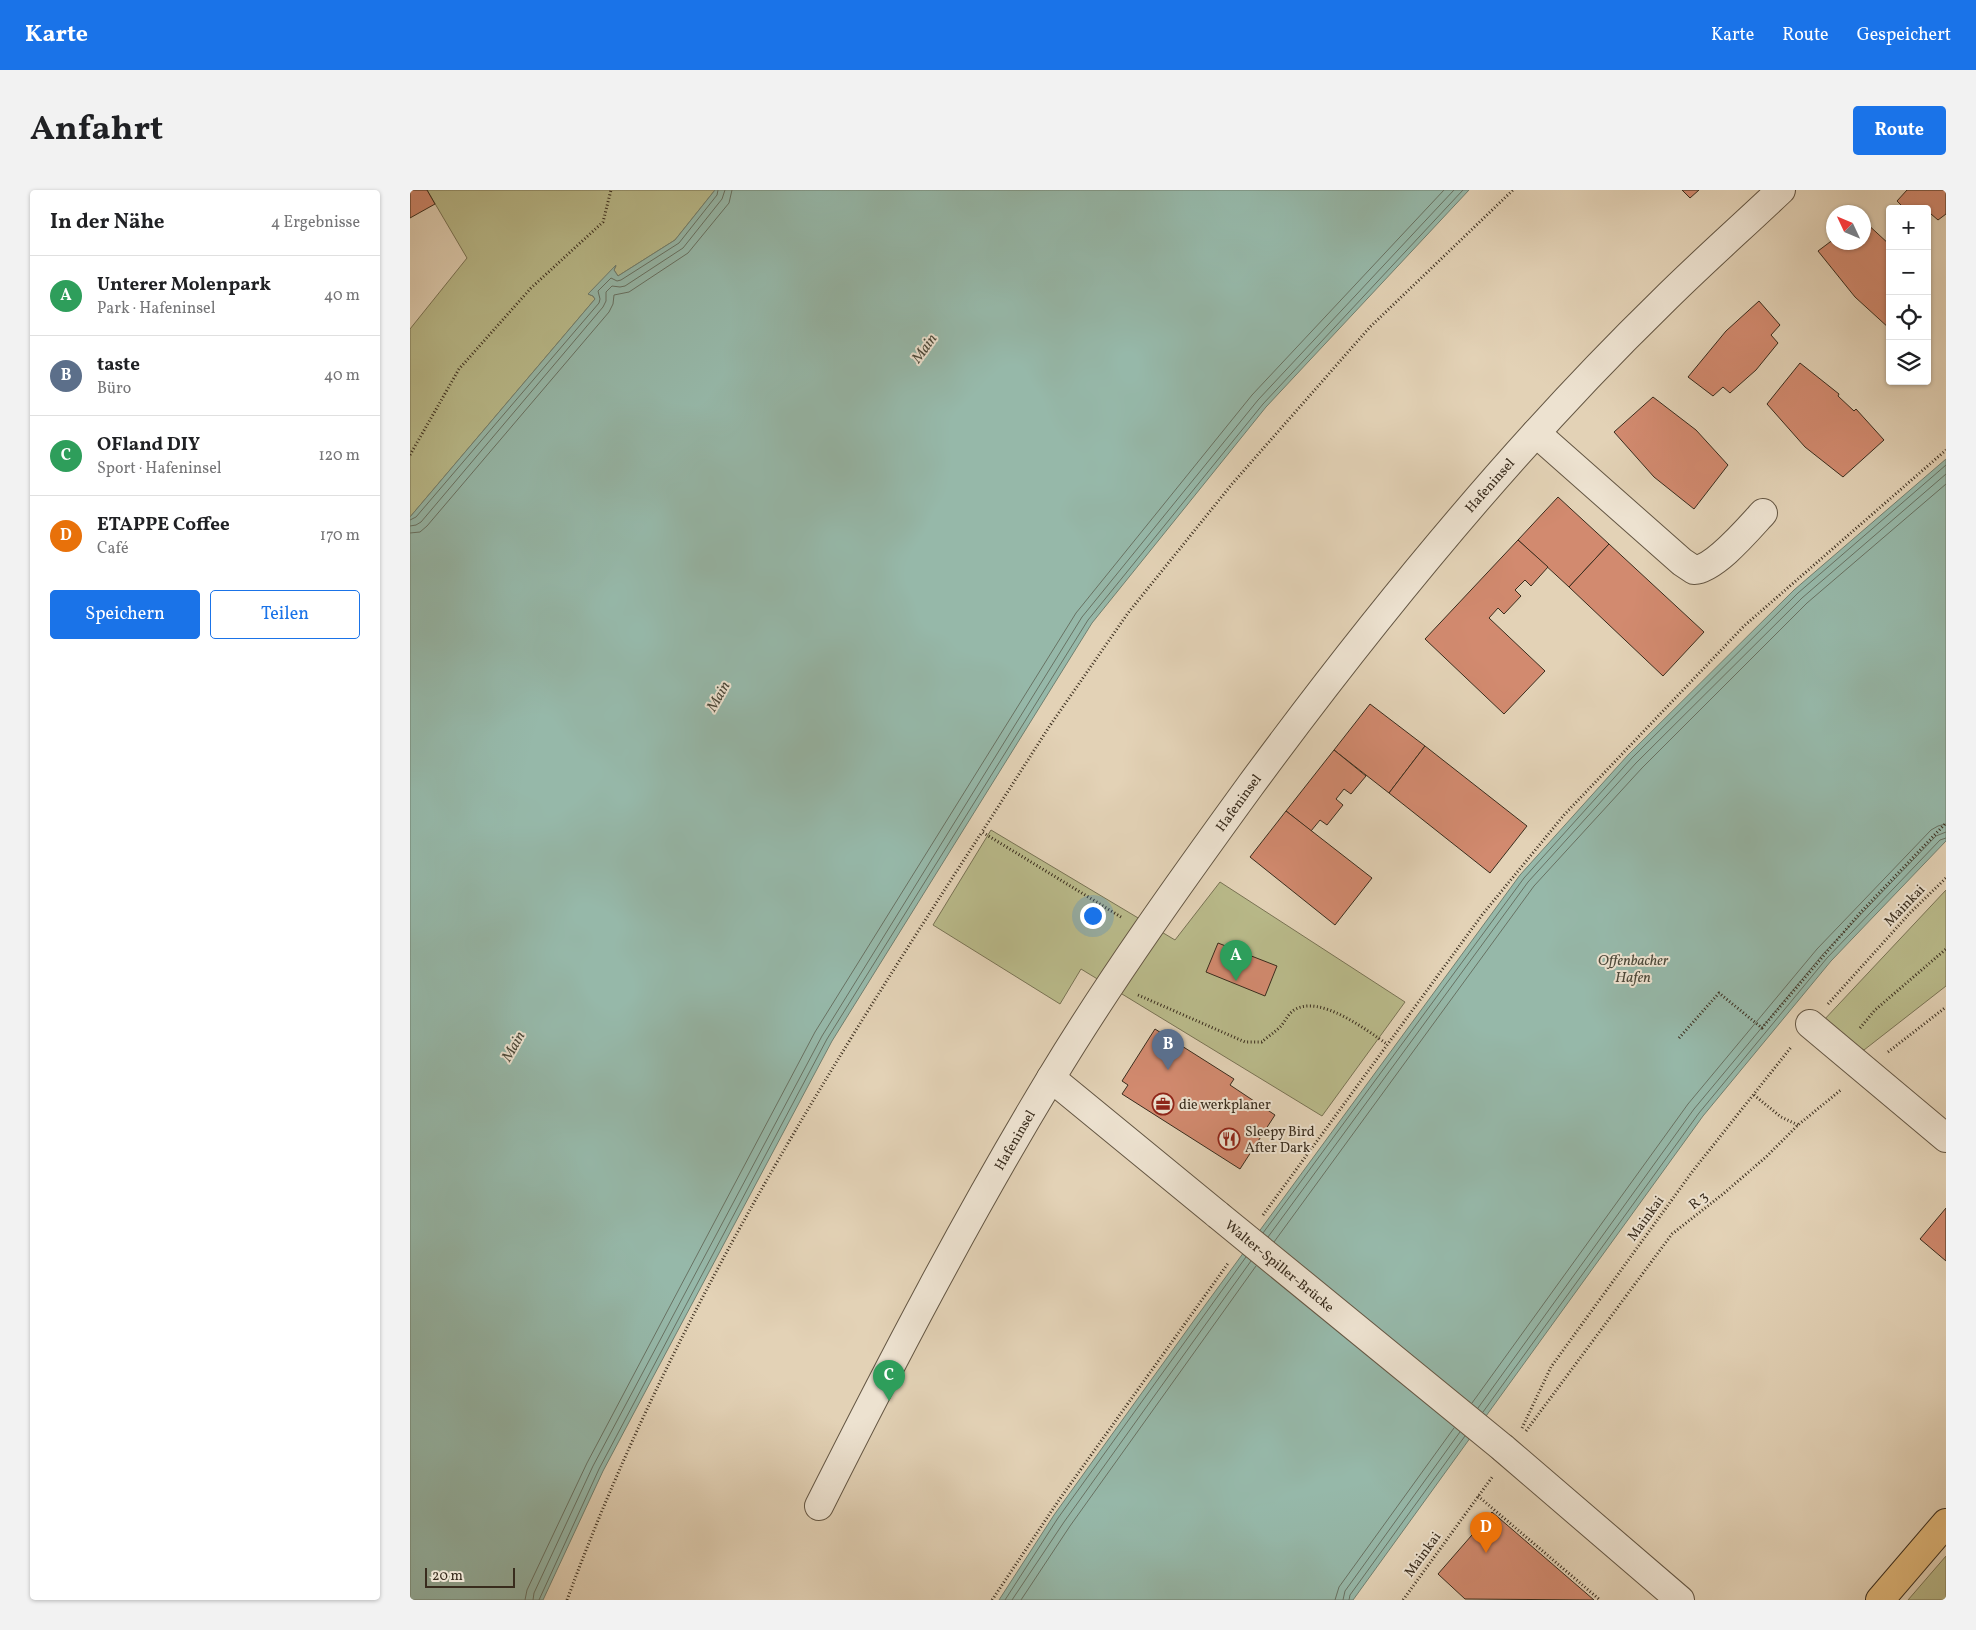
<!DOCTYPE html>
<html lang="de">
<head>
<meta charset="utf-8">
<style>
	:root { --surface:#fff; --page:#f2f2f2; --text:#202124; --muted:#757577; --line:#e0e0e0; --accent:#1a73e8 }
	body { margin:0; font-family:Vollkorn,serif; background:var(--page); color:var(--text) }
	.controls { position:absolute; right:15px; top:15px; display:grid; overflow:hidden; border-radius:5px; box-shadow:0 1px 4px #0004 }
	.controls button { width:45px; height:45px; display:grid; place-items:center; padding:0; border:0; border-bottom:1px solid var(--line); background:var(--surface); color:var(--text); font:25px sans-serif }
	.compass { position:absolute; left:1416px; top:15px; width:45px; height:45px; border-radius:50%; background:var(--surface); box-shadow:0 1px 4px #0004; rotate:314deg }
	.scale { position:absolute; left:15px; bottom:12px; width:90px; box-sizing:border-box; padding-left:5px; border:2px solid #392c1d; border-top:0; font-size:14px; line-height:18px; white-space:nowrap; color:#392c1d; -webkit-text-stroke:4px #ede2d0; paint-order:stroke }
	.you { position:absolute; left:682px; top:725px; width:18px; height:18px; margin:-12px; border:4px solid #fff; border-radius:50%; background:#1a73e8; box-shadow:0 0 0 8px #1a73e833 }
	.badge { display:grid; place-items:center; width:32px; height:32px; border-radius:50%; background:var(--accent); color:#fff; font-size:16px; font-weight:700 }
	.pin { position:absolute; translate:-50% -41px; filter:drop-shadow(0 1px 2px #0008) }
	.pin::after { content:''; position:absolute; top:26px; width:18px; height:15px; background:inherit; clip-path:polygon(0 0,100% 0,50% 100%) }
	.list { margin:0; padding:0; list-style:none }
	h2 { display:flex; justify-content:space-between; align-items:center; height:65px; margin:0; padding:0 20px; font-size:21px }
	h2 small { font-size:16px; font-weight:400; color:var(--muted) }
	.list li { display:grid; grid-template-columns:32px 1fr auto; gap:15px; align-items:center; box-sizing:border-box; height:80px; padding:0 20px; border-top:1px solid var(--line) }
	.list b { display:block; font-size:19px; white-space:nowrap }
	.list p { margin:0; font-size:16px; white-space:nowrap; color:var(--muted) }
	.list em { font-size:16px; font-style:normal; color:var(--muted) }
	.actions { display:flex; gap:10px; padding:15px 20px }
	.actions a { flex:1; padding:11px 0; border:1px solid var(--accent); border-radius:5px; text-align:center; font-size:18px; color:var(--accent) }
	.actions .main { background:var(--accent); color:#fff }
	.icon { flex:none; width:28px; height:28px; fill:none; stroke:currentColor; stroke-width:2; stroke-linecap:round; stroke-linejoin:round }
	.map { position:relative; flex:none; width:1536px; height:1410px; overflow:hidden; border-radius:5px }
	header { display:flex; align-items:center; gap:30px; box-sizing:border-box; height:70px; padding:0 25px; background:var(--accent); color:#fff }
	header strong { font-size:24px }
	nav { display:flex; gap:28px; margin-inline-start:auto; font-size:18px }
	.intro { display:flex; align-items:center; justify-content:space-between; box-sizing:border-box; height:120px; padding:0 30px }
	h1 { margin:0; font-size:35px }
	.button { padding:12px 22px; border-radius:5px; background:var(--accent); color:#fff; font-size:18px; font-weight:700 }
	main { display:flex; gap:30px; padding:0 30px }
	aside { flex:1; background:var(--surface); border-radius:5px; box-shadow:0 1px 4px #0004 }
	.map>svg:first-child { display:block }
	.green { fill:#b9ba8a; stroke:#797354 }
	.water { fill:#96b8a9; stroke:#718071 }
	.lines { fill:none; stroke-linecap:round; stroke-linejoin:round }
	.shore { stroke:#687263; stroke-width:1 }
	.building { fill:#d28a6f; stroke:#392c1d }
	.minor-casing { stroke:#645643; stroke-width:30 }
	.major-casing { stroke:#392c1d; stroke-width:30 }
	.path { stroke:#392c1d; stroke-width:3; stroke-dasharray:1 2.5; stroke-linecap:butt }
	.minor { stroke:#ede2d0; stroke-width:28 }
	.major { stroke:#e2b97b; stroke-width:28 }
	.minor-bridge-casing { stroke:#645643; stroke-width:30; stroke-linecap:butt }
	.minor-bridge { stroke:#ede2d0; stroke-width:28 }
	.labels { text-anchor:middle; stroke-width:4; stroke-linejoin:round; paint-order:stroke }
	.street-label { font-size:14px; fill:#392c1d; stroke:#ede2d0 }
	.poi-label { font-size:14px; fill:#392c1d; stroke:#ede2d0; text-anchor:start }
	.water-label { font-size:15px; font-style:italic; fill:#4c4839; stroke:#ede2d0 }
</style>
</head>
<body>
<header>
<strong>Karte</strong>
<nav><a>Karte</a><a>Route</a><a>Gespeichert</a></nav>
</header>
<div class="intro"><h1>Anfahrt</h1><a class="button">Route</a></div>
<main>
<aside>
<h2>In der Nähe<small>4 Ergebnisse</small></h2>
<ul class="list">
<li><span class="badge" style="background:#2e9e5b">A</span><div><b>Unterer Molenpark</b><p>Park · Hafeninsel</p></div><em>40 m</em></li>
<li><span class="badge" style="background:#5c6f8a">B</span><div><b>taste</b><p>Büro</p></div><em>40 m</em></li>
<li><span class="badge" style="background:#2e9e5b">C</span><div><b>OFland DIY</b><p>Sport · Hafeninsel</p></div><em>120 m</em></li>
<li><span class="badge" style="background:#e8710a">D</span><div><b>ETAPPE Coffee</b><p>Café</p></div><em>170 m</em></li>
</ul>
<div class="actions"><a class="main">Speichern</a><a>Teilen</a></div>
</aside>
<div class="map">
<svg width="1536" height="1410" viewBox="0 0 1536 1410">
	<rect width="100%" height="100%" fill="#e3d2b6"/>
	<filter id="stains"><feTurbulence type="fractalNoise" baseFrequency=".004" numOctaves="4"/><feColorMatrix values="0 0 0 0 .2 0 0 0 0 .09 0 0 0 0 .02 0 0 0 .5 -.17"/></filter>
	<radialGradient id="worn" r=".72"><stop offset=".6" stop-color="#630" stop-opacity="0"/><stop offset="1" stop-color="#630" stop-opacity=".3"/></radialGradient>
	<g class="green">
		<polygon points="17,0 305,0 265,50 208,86 204,80 206,76 178,104 183,106 185,109 0,327 0,139 57,68"/>
		<polygon points="581,640 765,750 810,692 995,812 912,926 671,779 650,814 523,735"/>
		<polygon points="1536,700 1536,796 1454,860 1427,846 1413,831"/>
		<polygon points="1536,1366 1536,1410 1498,1410"/>
	</g>
	<g class="water">
		<polygon points="305,0 1059,0 856,217 682,433 422,851 193,1281 133,1410 0,1410 0,327 185,109 183,106 178,104 206,75 204,80 208,86 265,50"/>
		<polygon points="1536,269 1536,651 1421,771 1293,926 943,1410 589,1410 644,1325 785,1129 1110,685 1218,565 1384,400"/>
	</g>
	<g class="lines">
		<g class="shore">
			<polyline points="0,330 6,327 189,113 190,109 188,101 201,88 207,91 211,90 269,53 307,5 308,0"/>
			<polyline points="0,336 6,335 11,332 193,117 196,111 196,102 202,96 210,97 215,96 273,58 312,9 315,0"/>
			<polyline points="0,343 10,342 17,336 199,122 203,114 204,105 219,102 278,63 319,13 322,0"/>
			<polyline points="853,1043 1114,688 1222,568 1388,403 1536,275"/>
			<polyline points="858,1047 1118,692 1226,573 1392,408 1536,284"/>
			<polyline points="864,1052 1124,696 1232,578 1397,413 1536,294"/>
			<polyline points="1062,1213 1278,914 1407,759 1521,640 1528,636 1536,634"/>
			<polyline points="1068,1218 1284,919 1413,764 1526,646 1536,642"/>
			<polyline points="1073,1222 1289,923 1417,768 1530,650 1536,648"/>
			<polyline points="115,1410 117,1400 177,1273 405,842 666,423 842,205 1034,0"/>
			<polyline points="123,1410 124,1403 183,1276 412,846 672,427 848,210 1044,0"/>
			<polyline points="129,1410 189,1279 417,849 678,430 853,214 1053,0"/>
			<polyline points="595,1410 648,1328 836,1067"/>
			<polyline points="602,1410 654,1332 841,1071"/>
			<polyline points="611,1410 660,1336 846,1076"/>
			<polyline points="925,1410 929,1397 1044,1238"/>
			<polyline points="933,1410 935,1401 1050,1242"/>
			<polyline points="939,1410 940,1405 1055,1246"/>
		</g>
	</g>
	<g class="building">
		<polygon points="0,0 17,0 25,14 0,28"/>
		<polygon points="1272,0 1289,0 1280,8"/>
		<polygon points="1497,0 1536,0 1536,24 1528,30 1521,24 1517,27 1517,19 1495,19 1487,11"/>
		<polygon points="1454,31 1480,55 1480,139 1445,107 1408,61 1424,49 1424,52 1454,52"/>
		<polygon points="1349,111 1370,135 1361,145 1368,153 1346,180 1320,203 1313,197 1303,206 1278,187 1316,141"/>
		<polygon points="1390,173 1429,204 1428,206 1444,221 1446,219 1474,250 1433,287 1395,257 1357,214"/>
		<polygon points="1243,207 1286,240 1318,275 1284,319 1244,287 1204,242"/>
		<polygon points="1148,307 1199,354 1159,397 1108,350"/>
		<polygon points="1108,350 1138,377 1121,396 1115,390 1105,400 1111,406 1094,424 1088,418 1079,428 1135,481 1094,524 1015,449"/>
		<polygon points="1199,354 1294,442 1253,486 1159,397"/>
		<polygon points="960,514 1015,556 979,603 924,560"/>
		<polygon points="1015,556 1117,636 1080,683 979,603"/>
		<polygon points="924,560 956,586 941,604 934,599 926,609 933,615 917,635 910,630 901,641 876,621"/>
		<polygon points="876,621 962,688 925,735 840,667"/>
		<polygon points="808,753 867,776 855,806 796,782"/>
		<polygon points="745,839 824,889 820,895 865,925 830,979 712,904 718,895 712,891"/>
		<polygon points="1536,1018 1536,1071 1510,1049"/>
		<polygon points="1082,1322 1184,1410 1055,1409 1028,1384"/>
	</g>
	<g class="lines">
		<g class="minor-casing">
			<g id="minor">
				<path d="M1126 243 1272 372 1284 380C1305 379 1339 338 1353 323"/>
				<polyline points="1400,834 1536,948"/>
				<polyline points="641,888 808,1025"/>
				<polyline points="1093,1258 1270,1410"/>
				<path id="s1" d="M409 1316C482 1171 557 1027 641 888 702 787 771 691 840 596 965 426 1100 260 1251 113 1290 74 1331 38 1371 0"/>
			</g>
		</g>
		<g class="major-casing">
			<polyline id="major" points="1470,1410 1536,1333"/>
		</g>
		<g class="path">
			<polyline points="0,265 49,179 121,98 193,32 201,0"/>
			<polyline points="711,727 572,642 639,537 718,423 822,294 960,137 1103,0"/>
			<path d="M728 805 835 852H852C857 847 864 843 870 837 875 832 878 824 884 820 910 804 956 840 977 854"/>
			<polyline points="1418,814 1500,723 1536,688"/>
			<polyline points="1450,838 1465,820 1536,759"/>
			<polyline points="1269,848 1309,803 1352,838 1450,723 1536,633"/>
			<polyline points="1478,862 1536,817"/>
			<polyline points="1344,905 1371,927 1388,935"/>
			<polyline points="853,1025 1072,725 1154,625 1334,436 1536,260"/>
			<polyline points="1112,1238 1141,1177 1282,982 1382,856"/>
			<polyline points="1116,1241 1262,1044 1313,1004 1356,967 1388,935 1432,899"/>
			<polyline points="1068,1306 1190,1410"/>
			<path d="M157 1410C258 1135 413 887 572 642"/>
			<polyline points="582,1410 649,1310 819,1072"/>
			<polyline points="993,1410 1083,1286"/>
		</g>
		<use href="#minor" class="minor"/>
		<use href="#major" class="major"/>
		<g class="minor-bridge-casing">
			<g id="minor-bridge">
				<path id="s2" d="M808 1025 1093 1258"/>
			</g>
		</g>
		<use href="#minor-bridge" class="minor-bridge"/>
	</g>
	<defs>
		<g id="office-ring" transform="scale(1.125)"><circle r="9.5" fill="#ede2d0" stroke="#8f2418" stroke-width="1.5"/><path d="M-6-3h4V-5.5h4V-3h4V5H-6ZM-1-4.5V-3h2v-1.5ZM-6 0V1H6V0Z" fill="#8f2418"/></g>
		<g id="restaurant-ring" transform="scale(1.125)"><circle r="9.5" fill="#ede2d0" stroke="#8f2418" stroke-width="1.5"/><path d="M-5-6h1v4h1v-4h1v4h1v-4h1v5L-1.5 .5V6h-2V.5L-5-1ZM5-6V6H3V1.5H1.5Q1.5-4 5-6Z" fill="#8f2418"/></g>
	</defs>
	<g fill-rule="evenodd">
		<use href="#office-ring" x="753" y="914"/>
		<use href="#restaurant-ring" x="819" y="949"/>
	</g>
	<g class="labels">
		<g class="street-label">
			<text dy="5" stroke="none"><textPath href="#s1" startOffset="1225">Hafeninsel</textPath></text>
			<text dy="5" stroke="none"><textPath href="#s1" startOffset="820">Hafeninsel</textPath></text>
			<text transform="translate(1494 715) rotate(-46)" y="5">Mainkai</text>
			<text dy="5" stroke="none"><textPath href="#s1" startOffset="415">Hafeninsel</textPath></text>
			<text transform="translate(1288 1010) rotate(-38)" y="5">R 3</text>
			<text transform="translate(1235 1028) rotate(-54)" y="5">Mainkai</text>
			<text dy="5" stroke="none"><textPath href="#s2" startOffset="80">Walter-Spiller-Brücke</textPath></text>
			<text transform="translate(1012 1364) rotate(-54)" y="5">Mainkai</text>
		</g>
		<g class="poi-label">
			<text x="769" y="919">die werkplaner</text>
			<text x="835" y="946">Sleepy Bird<tspan x="835" dy="16">After Dark</tspan></text>
		</g>
		<g class="water-label">
			<text transform="translate(514 158) rotate(-54)" y="5">Main</text>
			<text transform="translate(308 506) rotate(-60)" y="5">Main</text>
			<text x="1223" y="775">Offenbacher<tspan x="1223" dy="17">Hafen</tspan></text>
			<text transform="translate(103 856) rotate(-60)" y="5">Main</text>
		</g>
	</g>
	<rect width="100%" height="100%" filter="url(#stains)"/>
	<rect width="100%" height="100%" fill="url(#worn)"/>
</svg>
<div class="controls">
<button>+</button>
<button>−</button>
<button><svg class="icon" aria-label="locate" viewBox="0 0 24 24"><circle cx="12" cy="12" r="6"/><path d="M12 2v4M12 18v4M2 12h4M18 12h4"/></svg></button>
<button><svg class="icon" aria-label="layers" viewBox="0 0 24 24"><path d="M12 4l9 5-9 5-9-5zM3 14l9 5 9-5"/></svg></button>
</div>
<svg class="compass" viewBox="-18 -18 36 36"><path d="M0-13l5 13h-10z" fill="#e53935"/><path d="M0 13l5-13h-10z" fill="#757577"/></svg>
<div class="scale">20 m</div>
<div class="you"></div>
<div class="pin badge" style="left:826px;top:791px;background:#2e9e5b">A</div>
<div class="pin badge" style="left:758px;top:880px;background:#5c6f8a">B</div>
<div class="pin badge" style="left:479px;top:1211px;background:#2e9e5b">C</div>
<div class="pin badge" style="left:1076px;top:1363px;background:#e8710a">D</div>
</div>
</main>
</body>
</html>
